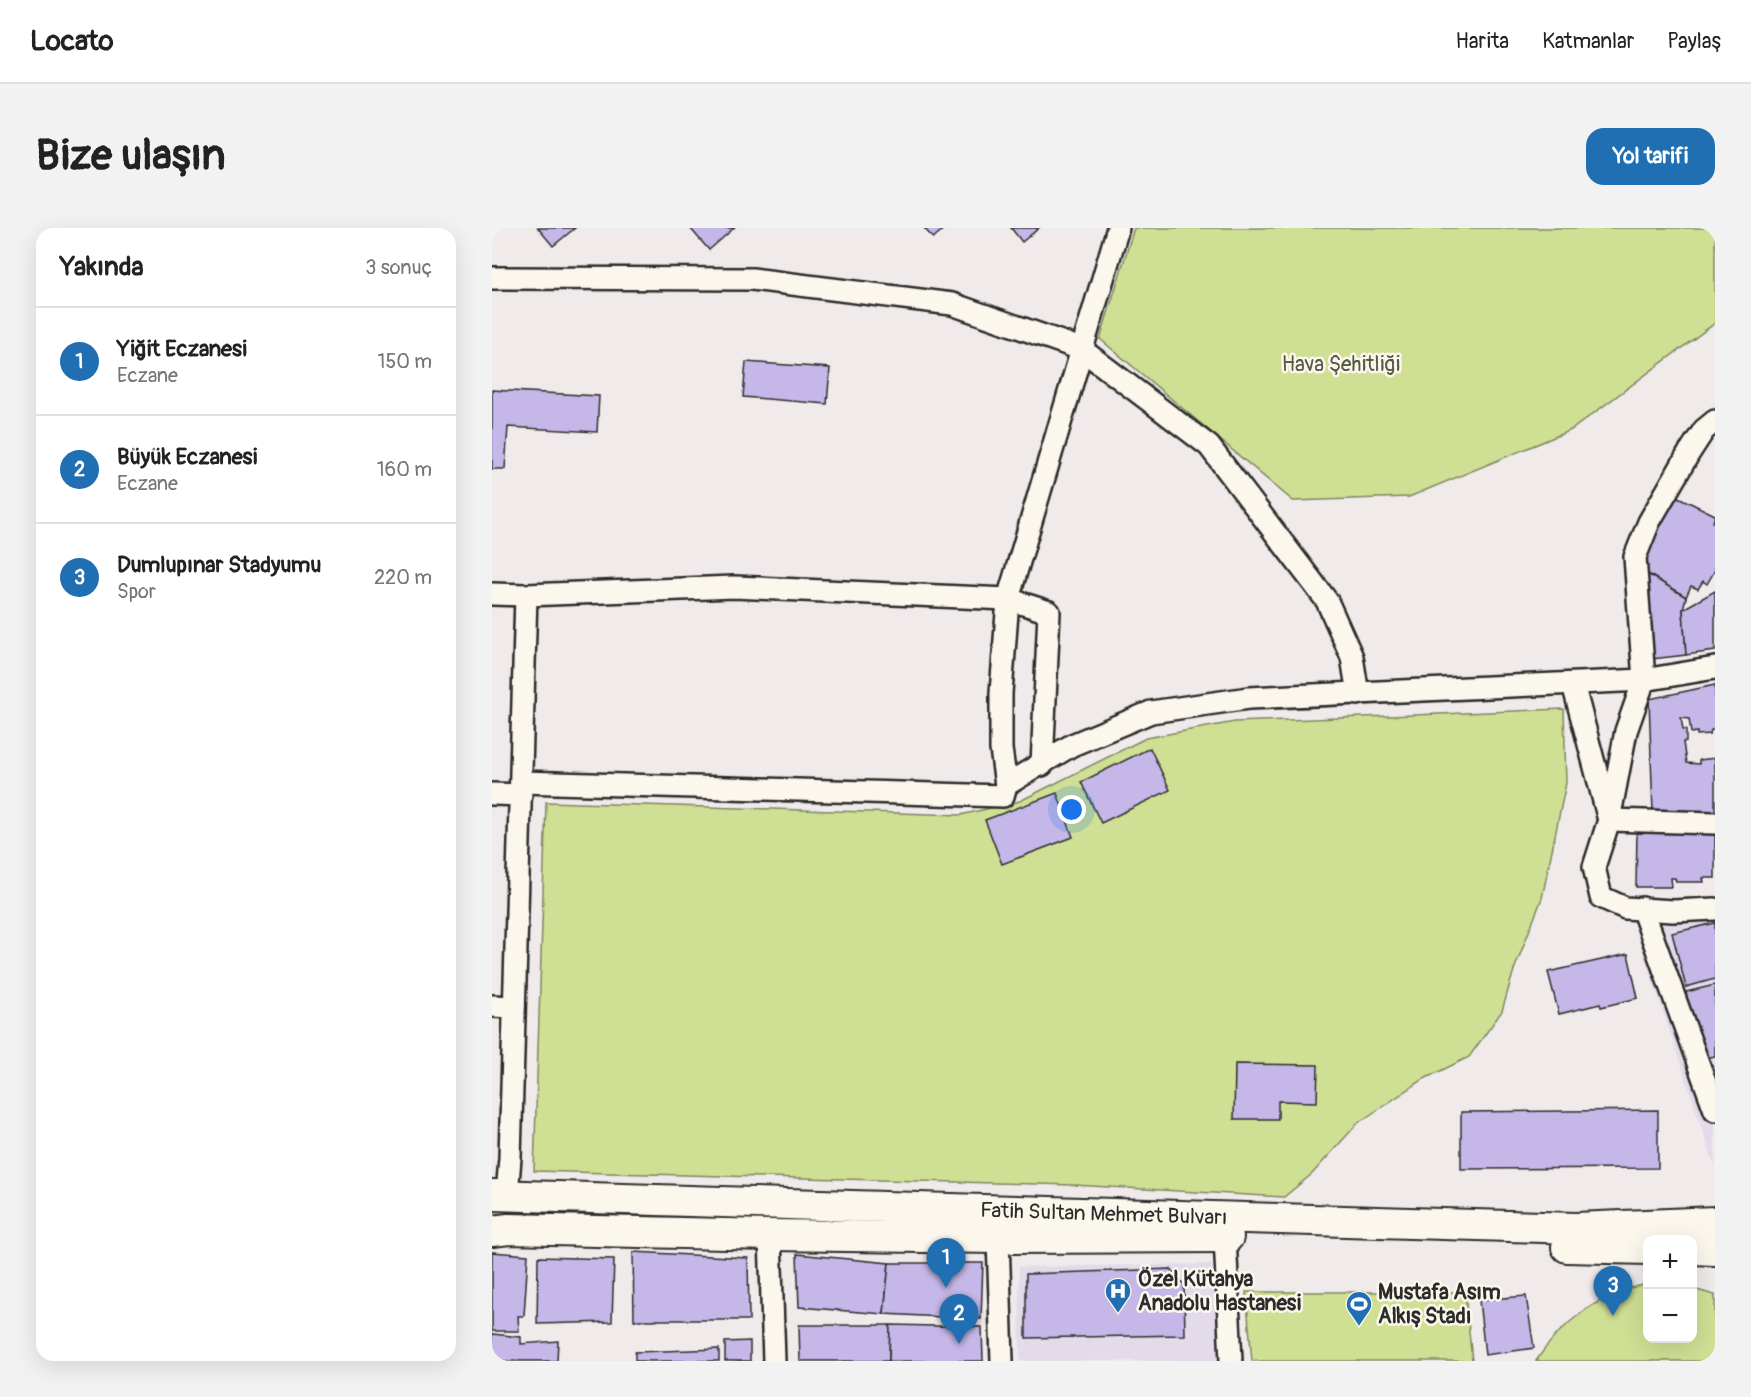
<!DOCTYPE html>
<html lang="tr">
<head>
<meta charset="utf-8">
<style>
	:root { --surface:#fff; --page:#f2f2f2; --text:#222; --muted:#767676; --line:#e0e0e0; --accent:#1f6fb2 }
	body { margin:0; font-family:Pangolin,sans-serif; background:var(--page); color:var(--text) }
	.controls { position:absolute; right:18px; bottom:18px; display:grid; overflow:hidden; border-radius:12px; box-shadow:0 6px 24px #0002 }
	.controls button { width:54px; height:54px; display:grid; place-items:center; padding:0; border:0; border-bottom:2px solid var(--line); background:var(--surface); color:var(--text); font:30px sans-serif }
	.you { position:absolute; left:580px; top:582px; width:21px; height:21px; margin:-15px; border:4px solid #fff; border-radius:50%; background:#1a73e8; box-shadow:0 0 0 9px #1a73e833 }
	.badge { display:grid; place-items:center; width:39px; height:39px; border-radius:50%; background:var(--accent); color:#fff; font-size:20px; font-weight:700 }
	.pin { position:absolute; translate:-50% -50px; filter:drop-shadow(0 2px 3px #0008) }
	.pin::after { content:''; position:absolute; top:32px; width:21px; height:18px; background:inherit; clip-path:polygon(0 0,100% 0,50% 100%) }
	.list { margin:0; padding:0; list-style:none }
	h2 { display:flex; justify-content:space-between; align-items:center; height:78px; margin:0; padding:0 24px; font-size:26px }
	h2 small { font-size:20px; font-weight:400; color:var(--muted) }
	.list li { display:grid; grid-template-columns:39px 1fr auto; gap:18px; align-items:center; box-sizing:border-box; height:108px; padding:0 24px; border-top:2px solid var(--line) }
	.list b { display:block; font-size:22px; white-space:nowrap }
	.list p { margin:0; font-size:20px; white-space:nowrap; color:var(--muted) }
	.list em { font-size:20px; font-style:normal; color:var(--muted) }
	.map { position:relative; flex:none; width:1223px; height:1133px; overflow:hidden; border-radius:18px }
	header { display:flex; align-items:center; gap:36px; box-sizing:border-box; height:84px; padding:0 30px; background:var(--surface); border-bottom:2px solid var(--line) }
	header strong { font-size:28px }
	nav { display:flex; gap:33px; margin-inline-start:auto; font-size:21px }
	.intro { display:flex; align-items:center; justify-content:space-between; box-sizing:border-box; height:144px; padding:0 36px }
	h1 { margin:0; font-size:42px }
	.button { padding:15px 27px; border-radius:18px; background:var(--accent); color:#fff; font-size:21px; font-weight:700 }
	main { display:flex; gap:36px; padding:0 36px }
	aside { flex:1; background:var(--surface); border-radius:18px; box-shadow:0 6px 24px #0002 }
	.map>svg:first-child { display:block }
	.built { fill:#e3dbea }
	.green { fill:#cfe094; stroke:#7d8660; stroke-width:1.5 }
	.building { fill:#c5b7e8; stroke:#2b2b2b; stroke-width:1.5 }
	.lines { fill:none; stroke-linecap:round; stroke-linejoin:round }
	.street-casing { stroke:#2b2b2b; stroke-width:26 }
	.secondary-casing { stroke:#2b2b2b; stroke-width:34 }
	.street { stroke:#fbf7ec; stroke-width:21 }
	.secondary { stroke:#fbf7ec; stroke-width:30 }
	.labels { text-anchor:middle; stroke-width:5; stroke-linejoin:round; paint-order:stroke }
	.park-label { font-size:21px; fill:#545845; stroke:#fbf7ec }
	.street-label { font-size:21px; fill:#2b2b2b; stroke:#fbf7ec }
	.poi-label { font-size:21px; font-weight:bold; fill:#2b2b2b; stroke:#fbf7ec; text-anchor:start }
</style>
</head>
<body>
<header>
<strong>Locato</strong>
<nav><a>Harita</a><a>Katmanlar</a><a>Paylaş</a></nav>
</header>
<div class="intro"><h1>Bize ulaşın</h1><a class="button">Yol tarifi</a></div>
<main>
<aside>
<h2>Yakında<small>3 sonuç</small></h2>
<ul class="list">
<li><span class="badge">1</span><div><b>Yiğit Eczanesi</b><p>Eczane</p></div><em>150 m</em></li>
<li><span class="badge">2</span><div><b>Büyük Eczanesi</b><p>Eczane</p></div><em>160 m</em></li>
<li><span class="badge">3</span><div><b>Dumlupınar Stadyumu</b><p>Spor</p></div><em>220 m</em></li>
</ul>
</aside>
<div class="map">
<svg width="1223" height="1133" viewBox="0 0 1223 1133">
	<rect width="100%" height="100%" fill="#f0eaeb"/>
	<filter id="ink" filterUnits="userSpaceOnUse"><feTurbulence type="fractalNoise" baseFrequency=".0167" numOctaves="2"/><feDisplacementMap in="SourceGraphic" scale="12" xChannelSelector="R" yChannelSelector="G"/><feConvolveMatrix kernelMatrix="1 2 1 2 8 2 1 2 1" color-interpolation-filters="sRGB"/></filter>
	<g filter="url(#ink)">
		<g class="built">
			<polygon points="1223,684 1223,939 1144,703"/>
			<polygon points="719,1036 728,1133 528,1133 527,1039"/>
		</g>
		<g class="green">
			<polygon points="642,0 1223,0 1223,95 1079,202 917,269 801,273 608,111"/>
			<polygon points="1072,481 1074,555 1050,670 1022,742 1010,783 977,829 932,851 866,895 820,946 792,969 582,957 42,943 54,574 469,587 528,573 654,510 743,494"/>
			<path d="M1155 1056 1156 1110H1200L1201 1061 1223 1067V1133H1044C1069 1094 1109 1065 1155 1056Z"/>
			<polygon points="754,1064 973,1064 980,1133 760,1133"/>
		</g>
		<g class="building">
			<polygon points="46,0 83,0 61,18"/>
			<polygon points="198,0 242,0 217,22"/>
			<polygon points="432,0 453,0 441,10"/>
			<polygon points="519,0 547,0 530,14"/>
			<polygon points="254,134 338,140 335,176 251,169"/>
			<polygon points="0,162 107,168 105,204 16,199 13,241 0,241"/>
			<polygon points="1184,268 1223,287 1221,294 1223,295 1223,342 1215,356 1211,353 1206,361 1199,358 1194,369 1154,345 1149,333"/>
			<polygon points="1154,345 1194,369 1191,381 1194,427 1160,431"/>
			<polygon points="1223,363 1223,423 1194,427 1191,381"/>
			<polygon points="1223,457 1223,502 1219,502 1218,506 1205,507 1205,504 1199,505 1197,491 1189,490 1191,502 1194,502 1194,514 1191,514 1194,535 1207,536 1207,532 1223,530 1223,586 1161,585 1157,471"/>
			<polygon points="658,520 678,562 609,595 589,554"/>
			<polygon points="565,565 581,609 510,636 493,592"/>
			<polygon points="1145,604 1223,604 1223,650 1211,650 1212,654 1184,654 1183,650 1179,650 1180,659 1144,659"/>
			<polygon points="1223,695 1223,751 1194,759 1180,705"/>
			<polygon points="1136,726 1146,770 1109,779 1108,776 1067,786 1056,744"/>
			<polygon points="1223,757 1223,828 1209,831 1194,764"/>
			<polygon points="743,836 826,837 825,874 786,873 786,891 742,891"/>
			<polygon points="1166,882 1166,940 969,941 969,884"/>
			<polygon points="0,1024 36,1027 32,1088 26,1088 27,1103 0,1103"/>
			<polygon points="141,1024 256,1030 257,1092 142,1092"/>
			<polygon points="305,1026 397,1035 392,1086 307,1079"/>
			<polygon points="46,1029 122,1031 120,1094 45,1096"/>
			<polygon points="397,1035 491,1035 489,1091 392,1086"/>
			<polygon points="679,1041 692,1057 693,1107 534,1110 534,1046"/>
			<polygon points="1034,1068 1042,1120 993,1127 987,1072"/>
			<polygon points="307,1097 398,1097 397,1133 308,1133"/>
			<polygon points="398,1097 490,1099 491,1133 397,1133"/>
			<polygon points="0,1106 29,1109 29,1116 66,1113 65,1133 0,1133"/>
			<polygon points="258,1113 258,1133 233,1133 233,1114"/>
			<polygon points="227,1121 227,1133 143,1133 143,1124"/>
		</g>
		<g class="lines">
			<g class="street-casing">
				<g id="street">
					<polyline points="626,0 516,371 509,465 509,521 514,557 580,517 659,484 757,470 1152,452 1223,440"/>
					<polyline points="0,50 260,51 460,76 589,121 717,218 835,373 860,429 866,466"/>
					<polyline points="1223,193 1212,202 1197,225 1157,294 1143,329 1152,452 1134,503 1117,592 1102,639 1109,669 1133,680 1181,683 1223,681"/>
					<polyline points="0,366 34,367 242,359 516,371 557,384 550,537"/>
					<polyline points="1081,456 1117,592 1223,595"/>
					<polyline points="29,554 511,568 514,557"/>
					<polyline points="0,566 29,567"/>
					<polyline points="1150,680 1223,882"/>
					<polyline points="0,778 22,779"/>
					<polyline points="15,967 18,930 34,367"/>
					<polyline points="278,1007 282,1133"/>
					<polyline points="733,1009 739,1133"/>
					<polyline points="506,1010 510,1133"/>
				</g>
			</g>
			<g class="secondary-casing">
				<g id="secondary">
					<path id="s1" d="M0 967 1084 1000 1223 994"/>
					<polyline points="0,1003 17,1001 278,1007 506,1010 736,1009"/>
					<polyline points="1075,1019 1156,1021"/>
					<polyline points="1200,1021 1223,1022"/>
				</g>
			</g>
			<use href="#street" class="street"/>
			<use href="#secondary" class="secondary"/>
		</g>
	</g>
	<defs>
		<g id="hospital-pin" transform="scale(1.35)"><path d="M0 17L-7.5 6A9.5 9.5 0 1 1 7.5 6Z" fill="#1f6fb2" stroke="#fbf7ec"/><path d="M-5-5h3v3.5h4V-5h3V5h-3V1.5h-4V5h-3Z" fill="#fff"/></g>
		<g id="stadium-pin" transform="scale(1.35)"><path d="M0 17L-7.5 6A9.5 9.5 0 1 1 7.5 6Z" fill="#1f6fb2" stroke="#fbf7ec"/><path d="M0-5a6.5 5 0 1 0 0 10a6.5 5 0 1 0 0-10ZM-3.5-1.8h7v3.6h-7Z" fill="#fff"/></g>
	</defs>
	<g fill-rule="evenodd">
		<use href="#hospital-pin" x="626" y="1063"/>
		<use href="#stadium-pin" x="867" y="1076"/>
	</g>
	<g class="labels">
		<g class="park-label">
			<text x="849" y="143">Hava Şehitliği</text>
		</g>
		<g class="street-label">
			<text dy="7" stroke="none"><textPath href="#s1" startOffset="612">Fatih Sultan Mehmet Bulvarı</textPath></text>
		</g>
		<g class="poi-label">
			<text x="646" y="1058">Özel Kütahya<tspan x="646" dy="24">Anadolu Hastanesi</tspan></text>
			<text x="886" y="1071">Mustafa Asım<tspan x="886" dy="24">Alkış Stadı</tspan></text>
		</g>
	</g>
</svg>
<div class="controls">
<button>+</button>
<button>−</button>
</div>
<div class="you"></div>
<div class="pin badge" style="left:454px;top:1060px">1</div>
<div class="pin badge" style="left:467px;top:1116px">2</div>
<div class="pin badge" style="left:1121px;top:1088px">3</div>
</div>
</main>
</body>
</html>
